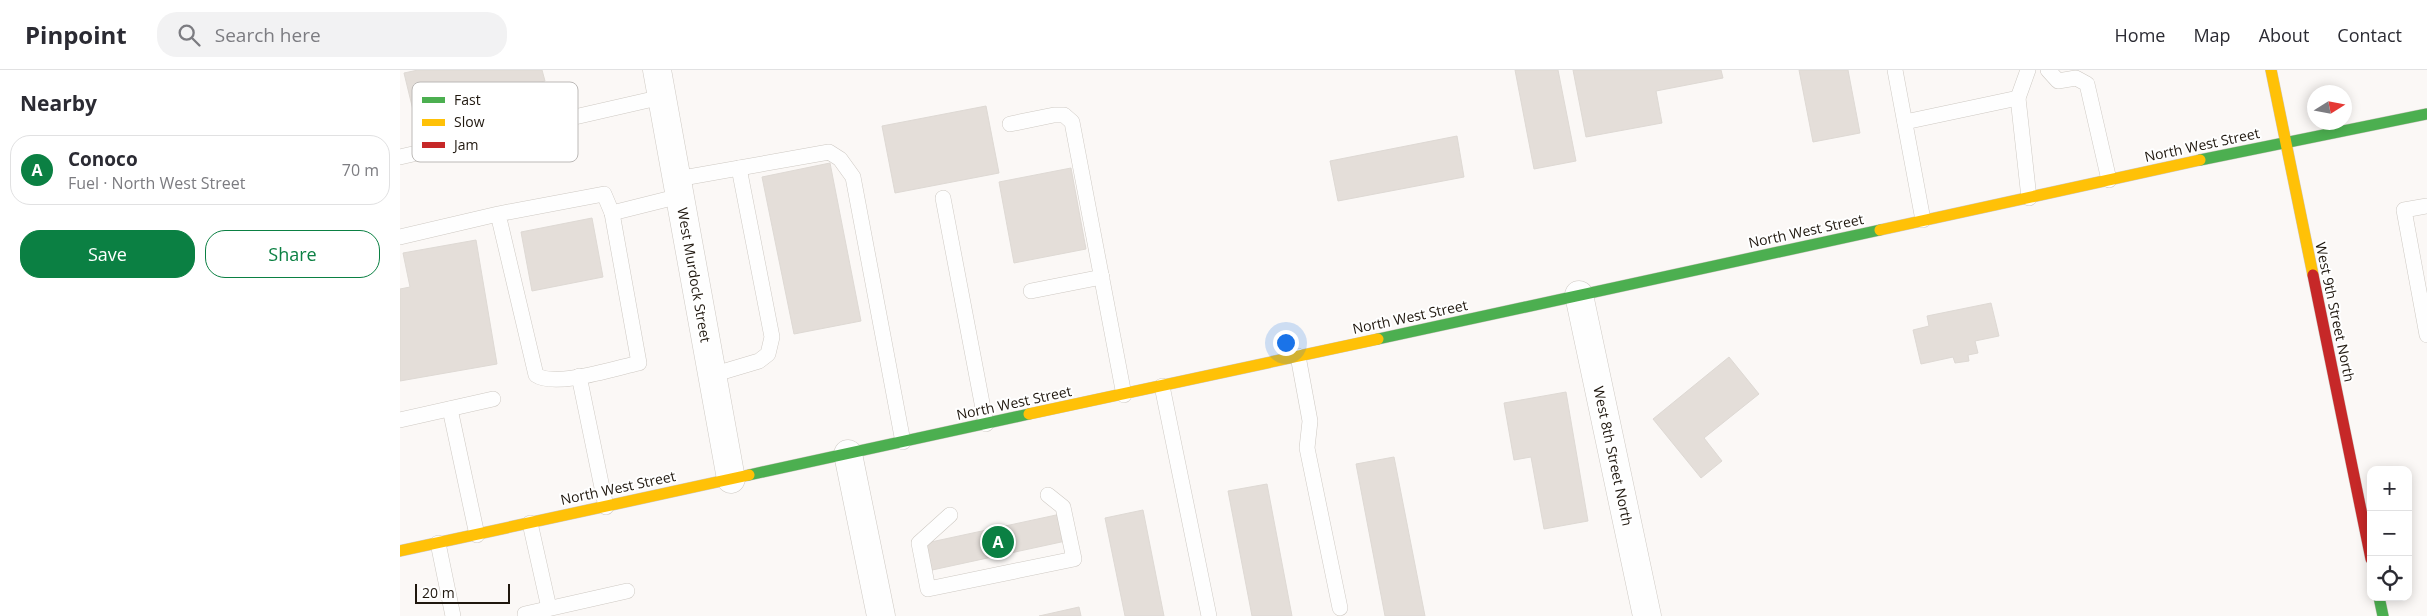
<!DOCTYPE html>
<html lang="en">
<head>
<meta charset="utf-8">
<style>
	:root { --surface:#fff; --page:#f2f2f3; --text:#2b2b33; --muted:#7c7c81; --line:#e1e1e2; --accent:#0b8043 }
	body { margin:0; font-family:"Open Sans",sans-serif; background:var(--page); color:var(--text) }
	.controls { position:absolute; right:15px; bottom:15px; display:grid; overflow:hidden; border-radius:10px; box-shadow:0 2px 12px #0003 }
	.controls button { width:45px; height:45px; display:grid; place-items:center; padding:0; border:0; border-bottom:1px solid var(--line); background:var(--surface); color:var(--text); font:25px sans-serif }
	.compass { position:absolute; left:1907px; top:15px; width:45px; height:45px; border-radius:50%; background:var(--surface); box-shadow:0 2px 12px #0003; rotate:79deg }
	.scale { position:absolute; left:15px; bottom:12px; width:95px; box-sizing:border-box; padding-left:5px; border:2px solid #1f170e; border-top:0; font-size:14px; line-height:18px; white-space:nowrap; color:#1f170e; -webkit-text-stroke:4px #fff; paint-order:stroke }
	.you { position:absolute; left:885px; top:272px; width:18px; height:18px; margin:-12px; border:4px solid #fff; border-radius:50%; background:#1a73e8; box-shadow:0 0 0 8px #1a73e833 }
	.badge { display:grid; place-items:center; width:32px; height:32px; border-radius:50%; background:var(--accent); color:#fff; font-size:16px; font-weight:700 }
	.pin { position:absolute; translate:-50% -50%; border:2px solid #fff; box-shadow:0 1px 5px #0006 }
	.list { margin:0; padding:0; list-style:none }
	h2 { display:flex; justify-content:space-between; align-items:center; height:65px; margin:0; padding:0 20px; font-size:21px }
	h2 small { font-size:16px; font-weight:400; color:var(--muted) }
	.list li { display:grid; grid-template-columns:32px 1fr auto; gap:15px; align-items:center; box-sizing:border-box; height:70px; margin:0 10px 10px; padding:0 10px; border:1px solid var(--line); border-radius:20px }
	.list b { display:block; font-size:19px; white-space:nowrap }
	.list p { margin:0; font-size:16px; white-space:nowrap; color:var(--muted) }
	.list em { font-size:16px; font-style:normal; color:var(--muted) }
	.actions { display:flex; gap:10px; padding:15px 20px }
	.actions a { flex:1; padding:11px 0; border:1px solid var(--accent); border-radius:20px; text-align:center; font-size:18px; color:var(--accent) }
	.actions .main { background:var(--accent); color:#fff }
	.icon { flex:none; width:28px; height:28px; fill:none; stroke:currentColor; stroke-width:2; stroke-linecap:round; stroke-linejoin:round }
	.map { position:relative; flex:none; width:2027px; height:546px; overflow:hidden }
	header { display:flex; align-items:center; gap:30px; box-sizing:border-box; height:70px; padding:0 25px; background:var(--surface); border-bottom:1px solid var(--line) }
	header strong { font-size:24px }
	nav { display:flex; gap:28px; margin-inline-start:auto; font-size:18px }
	.search { width:350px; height:45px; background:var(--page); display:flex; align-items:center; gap:12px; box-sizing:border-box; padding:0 18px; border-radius:20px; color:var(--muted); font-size:19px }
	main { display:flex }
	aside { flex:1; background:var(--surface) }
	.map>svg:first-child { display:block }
	.building { fill:#e4ded9; stroke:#ded9d4 }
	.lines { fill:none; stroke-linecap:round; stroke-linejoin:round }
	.lane-casing { stroke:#cec9c3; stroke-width:16 }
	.street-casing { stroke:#cec9c3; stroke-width:29 }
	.fast-casing { stroke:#cec9c3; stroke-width:12 }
	.slow-casing { stroke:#cec9c3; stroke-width:12 }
	.jam-casing { stroke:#cec9c3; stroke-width:12 }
	.lane { stroke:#fefefe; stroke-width:15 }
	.street { stroke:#fefefe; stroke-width:28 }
	.fast { stroke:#4caf50; stroke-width:11 }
	.slow { stroke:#ffc107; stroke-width:11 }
	.jam { stroke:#c62828; stroke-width:11 }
	.labels { text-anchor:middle; stroke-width:4; stroke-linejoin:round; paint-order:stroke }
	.street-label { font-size:14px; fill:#1f170e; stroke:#fff }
	.key { fill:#fff; stroke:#bcb9b7; stroke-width:1 }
	.key-label { font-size:14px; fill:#1f170e }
</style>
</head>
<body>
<header>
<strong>Pinpoint</strong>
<div class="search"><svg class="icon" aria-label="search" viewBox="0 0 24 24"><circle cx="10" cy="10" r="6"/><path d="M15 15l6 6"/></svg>Search here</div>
<nav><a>Home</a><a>Map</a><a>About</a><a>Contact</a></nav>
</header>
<main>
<aside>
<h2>Nearby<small></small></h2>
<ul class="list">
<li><span class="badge">A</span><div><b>Conoco</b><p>Fuel · North West Street</p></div><em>70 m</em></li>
</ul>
<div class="actions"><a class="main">Save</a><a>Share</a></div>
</aside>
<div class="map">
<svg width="2027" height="546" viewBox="0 0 2027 546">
	<rect width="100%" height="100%" fill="#fbf8f6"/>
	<g class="building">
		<polygon points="18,0 142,0 145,11 13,40 4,3"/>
		<polygon points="1115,0 1158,0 1176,91 1134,99"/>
		<polygon points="1173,0 1321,0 1323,8 1256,21 1262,53 1186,67"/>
		<polygon points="1399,0 1448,0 1460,63 1413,72"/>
		<polygon points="586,36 599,103 495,123 482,56"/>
		<polygon points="1057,66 1064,107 938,131 930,91"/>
		<polygon points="430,93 461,251 394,264 362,107"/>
		<polygon points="671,98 686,179 614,193 599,112"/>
		<polygon points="192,148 203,207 132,221 121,162"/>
		<polygon points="76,170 97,294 0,311 0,219 10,217 3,183"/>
		<polygon points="1591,233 1599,266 1575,271 1578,283 1568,285 1569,291 1555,293 1553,287 1521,294 1513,260 1529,256 1527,246"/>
		<polygon points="1329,287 1359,324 1304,368 1322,391 1301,408 1253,349"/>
		<polygon points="1166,322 1188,451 1144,459 1131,387 1114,390 1104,333"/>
		<polygon points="994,387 1025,546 985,546 956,394"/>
		<polygon points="867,414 892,546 852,546 828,421"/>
		<polygon points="743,440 764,546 725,546 705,448"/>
		<polygon points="670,442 675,469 523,502 517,475"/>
		<polygon points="679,537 681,546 639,546"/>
	</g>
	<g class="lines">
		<g class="lane-casing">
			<g id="lane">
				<polyline points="1495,0 1523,150"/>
				<polyline points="1628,0 1618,28 1629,128"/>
				<polyline points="1648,0 1658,11 1676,8 1687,14 1709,110"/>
				<polyline points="1505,52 1618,28"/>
				<polyline points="610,54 654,45 664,45 672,52 724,325"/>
				<polyline points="0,87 262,27"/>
				<polyline points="277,109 429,82 440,89 453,107 503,372"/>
				<polyline points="543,128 586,354"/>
				<polyline points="2027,136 2004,140 2027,265"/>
				<polyline points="212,143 280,126"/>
				<path d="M0 167 98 144 204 124 212 143 239 293C216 298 155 318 136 305L98 144"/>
				<polyline points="631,221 702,207"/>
				<polyline points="898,286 910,351 907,378 940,538"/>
				<polyline points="312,305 359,291 368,284 372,267 339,98"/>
				<polyline points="179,306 206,437"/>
				<polyline points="762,316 809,546"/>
				<polyline points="50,339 77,465"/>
				<polyline points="0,350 93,329"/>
				<polyline points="550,445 519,473 528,519 674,489 663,437 648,425"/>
				<polyline points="130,453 149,538"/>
				<polyline points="38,473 53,546"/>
				<polyline points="125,546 125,544 227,521"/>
			</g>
		</g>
		<g class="street-casing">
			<g id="street">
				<polyline points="257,0 331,409"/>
				<polyline points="1179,225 1247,546"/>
				<polyline points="448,384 481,546"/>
			</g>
		</g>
		<g class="fast-casing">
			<g id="fast">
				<polyline points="1800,90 2027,44"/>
				<polyline points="978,269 1480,160"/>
				<polyline points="349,405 629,344"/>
				<polyline points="1979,527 1983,546"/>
			</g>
		</g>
		<g class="slow-casing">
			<g id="slow">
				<polyline points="1871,0 1913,205"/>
				<polyline points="1480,160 1800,90"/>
				<polyline points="629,344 978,269"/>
				<polyline points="0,481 349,405"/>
			</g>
		</g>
		<g class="jam-casing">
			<polyline id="jam" points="1913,205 1971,489"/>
		</g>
		<use href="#lane" class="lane"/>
		<use href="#street" class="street"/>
		<use href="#fast" class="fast"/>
		<use href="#slow" class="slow"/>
		<use href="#jam" class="jam"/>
	</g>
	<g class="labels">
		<g class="street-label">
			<text transform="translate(1802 75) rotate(-12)" y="5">North West Street</text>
			<text transform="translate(1406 161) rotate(-12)" y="5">North West Street</text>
			<text transform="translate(294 205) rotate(80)" y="5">West Murdock Street</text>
			<text transform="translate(1935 242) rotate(78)" y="5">West 9th Street North</text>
			<text transform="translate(1010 247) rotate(-12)" y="5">North West Street</text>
			<text transform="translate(614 333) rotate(-12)" y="5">North West Street</text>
			<text transform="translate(1213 386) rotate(78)" y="5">West 8th Street North</text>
			<text transform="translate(218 418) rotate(-12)" y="5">North West Street</text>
		</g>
	</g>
	<rect x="12" y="12" width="166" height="80" rx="8" class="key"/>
	<rect x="22" y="27" width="23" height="6" fill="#4caf50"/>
	<rect x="22" y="49" width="23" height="7" fill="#ffc107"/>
	<rect x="22" y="72" width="23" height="6" fill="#c62828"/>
	<g class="key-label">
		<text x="54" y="35">Fast</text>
		<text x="54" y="57">Slow</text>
		<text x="54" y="80">Jam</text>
	</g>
</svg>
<div class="controls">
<button>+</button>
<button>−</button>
<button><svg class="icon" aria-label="locate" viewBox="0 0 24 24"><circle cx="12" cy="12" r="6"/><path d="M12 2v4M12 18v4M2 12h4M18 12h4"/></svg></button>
</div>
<svg class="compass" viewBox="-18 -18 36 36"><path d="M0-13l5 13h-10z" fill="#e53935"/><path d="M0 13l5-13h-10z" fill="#7c7c81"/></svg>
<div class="scale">20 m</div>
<div class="you"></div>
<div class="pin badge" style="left:598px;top:472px">A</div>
</div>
</main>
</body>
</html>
